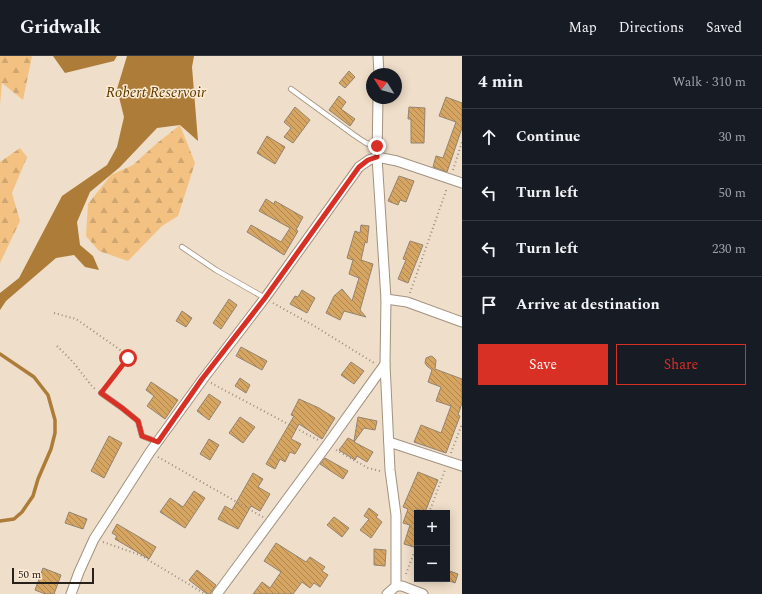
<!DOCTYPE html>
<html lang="en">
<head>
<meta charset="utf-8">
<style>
	:root { --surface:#171b24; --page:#242831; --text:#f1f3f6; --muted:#9ea1a6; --line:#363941; --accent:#d93025 }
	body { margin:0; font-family:Spectral,serif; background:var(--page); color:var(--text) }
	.controls { position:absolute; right:12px; bottom:12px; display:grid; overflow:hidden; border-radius:0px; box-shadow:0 2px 10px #0003 }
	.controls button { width:36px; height:36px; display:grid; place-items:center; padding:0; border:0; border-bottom:1px solid var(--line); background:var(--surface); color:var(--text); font:20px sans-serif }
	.compass { position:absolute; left:366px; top:12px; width:36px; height:36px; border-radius:50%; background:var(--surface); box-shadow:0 2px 10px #0003; rotate:307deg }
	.scale { position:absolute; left:12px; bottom:10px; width:82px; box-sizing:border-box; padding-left:4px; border:2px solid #28211a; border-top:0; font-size:11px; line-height:14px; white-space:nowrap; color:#28211a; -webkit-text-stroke:3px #fdebd6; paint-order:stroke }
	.stop { position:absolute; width:12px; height:12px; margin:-9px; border:3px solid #d93025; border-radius:50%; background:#fff }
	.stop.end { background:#d93025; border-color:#fff; box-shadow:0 1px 4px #0008 }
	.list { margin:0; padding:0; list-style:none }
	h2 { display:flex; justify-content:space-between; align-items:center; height:52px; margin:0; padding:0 16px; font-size:17px }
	h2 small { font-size:13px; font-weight:400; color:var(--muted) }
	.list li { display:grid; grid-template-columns:26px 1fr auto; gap:12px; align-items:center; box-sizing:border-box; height:56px; padding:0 16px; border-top:1px solid var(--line) }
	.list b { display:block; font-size:15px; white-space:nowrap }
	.list em { font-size:13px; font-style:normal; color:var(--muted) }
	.actions { display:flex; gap:8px; padding:12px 16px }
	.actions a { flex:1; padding:9px 0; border:1px solid var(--accent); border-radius:0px; text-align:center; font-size:14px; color:var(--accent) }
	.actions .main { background:var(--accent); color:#fff }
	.icon { flex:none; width:22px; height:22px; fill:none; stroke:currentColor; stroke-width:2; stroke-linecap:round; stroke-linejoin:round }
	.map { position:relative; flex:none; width:462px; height:538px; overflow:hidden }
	header { display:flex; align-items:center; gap:24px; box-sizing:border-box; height:56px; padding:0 20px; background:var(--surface); border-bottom:1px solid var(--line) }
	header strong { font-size:19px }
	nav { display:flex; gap:22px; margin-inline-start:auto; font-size:14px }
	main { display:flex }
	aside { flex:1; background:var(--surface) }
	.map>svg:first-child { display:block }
	.forest { fill:url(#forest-firs) }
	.water { fill:#ac7c38 }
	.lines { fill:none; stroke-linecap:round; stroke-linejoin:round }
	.stream { stroke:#ac7c38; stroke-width:3.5 }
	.building { fill:url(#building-back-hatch); stroke:#938470 }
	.service-casing { stroke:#a2927e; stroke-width:6 }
	.minor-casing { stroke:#a2927e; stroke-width:11 }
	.path { stroke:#9b8e7f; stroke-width:2; stroke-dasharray:1 3; stroke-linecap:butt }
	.service { stroke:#fff; stroke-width:4.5 }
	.minor { stroke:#fff; stroke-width:9 }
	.route { stroke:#d93025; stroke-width:5 }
	.labels { text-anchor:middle; stroke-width:3; stroke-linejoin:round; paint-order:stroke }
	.water-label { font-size:15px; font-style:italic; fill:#5c3b02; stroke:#fdebd6 }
</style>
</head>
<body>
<header>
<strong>Gridwalk</strong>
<nav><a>Map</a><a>Directions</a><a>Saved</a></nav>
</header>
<main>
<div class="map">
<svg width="462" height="538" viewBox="0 0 462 538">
	<defs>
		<pattern id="forest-firs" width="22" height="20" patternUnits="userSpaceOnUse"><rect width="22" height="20" fill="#f3c282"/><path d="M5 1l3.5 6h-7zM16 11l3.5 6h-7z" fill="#d0a670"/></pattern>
		<pattern id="building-back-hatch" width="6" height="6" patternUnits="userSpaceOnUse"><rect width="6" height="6" fill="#d7a562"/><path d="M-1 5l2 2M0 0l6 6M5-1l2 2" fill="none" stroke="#ae8650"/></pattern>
	</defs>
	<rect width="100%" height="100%" fill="#efdec9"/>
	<g class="forest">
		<polygon points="0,0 32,0 23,44 2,27 0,49"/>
		<polygon points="180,69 195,107 178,160 162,170 128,205 99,195 86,180 88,148 111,119 133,109 156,88"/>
		<polygon points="20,92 27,101 12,137 20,165 0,207 0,106"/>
	</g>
	<g class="water">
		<polygon points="53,0 117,0 114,5 65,17"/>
		<polygon points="127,0 194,0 192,11 198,85 180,69 157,72 120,111 90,136 77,166 80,189 93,200 99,214 85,211 74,199 56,202 6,245 0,254 0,237 19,222 62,140 107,109 117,91 124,61 117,33"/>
	</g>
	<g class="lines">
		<polyline class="stream" points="0,298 34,321 48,339 55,364 55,377 51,393 38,423 33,440 22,456 14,463 0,465"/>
	</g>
	<g class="building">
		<polygon points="349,15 355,21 345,32 339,27"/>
		<polygon points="339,40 346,46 341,53 355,63 350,70 329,54"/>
		<polygon points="446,41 462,47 462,72 447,116 433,111 436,100 443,102 456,66 439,60"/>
		<polygon points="295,51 310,64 293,87 284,81 291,72 284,66"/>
		<polygon points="409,51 425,52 424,87 411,87 411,63 408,63"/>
		<polygon points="267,80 285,91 275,108 257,97"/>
		<polygon points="399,120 414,125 406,146 400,144 398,149 388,145"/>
		<polygon points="266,143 274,148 275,145 303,161 296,174 298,175 284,199 247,176 251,169 281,186 290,172 259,155"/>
		<polygon points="361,169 369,170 367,187 365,186 361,204 373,208 360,254 366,261 344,255 340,264 326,257 334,240 342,233 352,245 359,222 349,218 353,204 347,202 355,175 360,177"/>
		<polygon points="410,185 423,189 408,227 398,223 406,204 403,203"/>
		<polygon points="302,234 315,242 307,257 290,248 295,240 298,241"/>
		<polygon points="229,243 237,249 221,273 213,267"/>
		<polygon points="182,255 192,262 186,271 176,265"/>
		<polygon points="241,291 267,305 262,314 236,300"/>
		<polygon points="431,300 433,301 436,304 435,313 462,323 462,347 458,359 460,360 446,397 414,386 421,369 441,377 451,350 436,345 441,331 428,326 432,314 427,310 425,307 426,302"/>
		<polygon points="351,306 364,315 354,328 341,319"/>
		<polygon points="240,322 250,329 246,337 235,330"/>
		<polygon points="151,326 178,344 165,363 147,350 154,340 146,334"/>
		<polygon points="209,338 221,346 209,364 197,355"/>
		<polygon points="299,343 319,352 335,362 322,383 299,368 291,383 301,388 295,398 290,396 285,406 280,403 275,413 266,408 294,360 291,359"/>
		<polygon points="240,361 255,371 243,387 229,377"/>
		<polygon points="358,361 377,365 375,374 364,372 354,386 373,396 367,406 357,400 355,404 339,394 348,382 354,385"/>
		<polygon points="109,380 122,387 104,422 91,415"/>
		<polygon points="209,383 219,389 210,404 200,398"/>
		<polygon points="325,402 348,415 343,423 320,408"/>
		<polygon points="418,416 438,424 425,456 417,453 417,492 404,488 410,469 403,467 408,453 403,451"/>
		<polygon points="253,417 263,423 258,431 270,438 260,455 251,450 238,473 218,463 225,450 232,454"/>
		<polygon points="194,435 205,442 185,472 160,456 170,442 183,451"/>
		<polygon points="369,452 378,459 376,461 382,466 371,482 360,474 369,463 364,460"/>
		<polygon points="69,456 87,463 83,473 65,467"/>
		<polygon points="334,461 349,472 342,481 327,469"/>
		<polygon points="117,468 156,491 149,503 115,483 117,480 112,477"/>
		<polygon points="276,487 306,506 310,501 325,511 322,515 328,519 320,531 314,527 310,532 302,526 293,538 253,538 262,526 270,532 281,516 264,505"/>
		<polygon points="374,493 386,494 385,510 374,509"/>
		<polygon points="43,512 61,519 54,538 45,538 35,534"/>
		<polygon points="197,514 216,529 210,538 207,538 189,524"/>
		<polygon points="447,514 458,518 455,527 447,524"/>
	</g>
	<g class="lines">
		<g class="service-casing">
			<g id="service">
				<polyline points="291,33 354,79 366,87 377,90"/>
				<polyline points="182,191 216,214 265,242"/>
				<polyline points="101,337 122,352 138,365 142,380 158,386"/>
			</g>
		</g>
		<g class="minor-casing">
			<g id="minor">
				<polyline points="378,0 379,18"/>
				<polyline points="378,42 377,101 386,243 385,308 390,414 396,459 396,530 387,538"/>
				<polyline points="386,243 407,246 462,266"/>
				<polyline points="389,386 462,410"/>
				<polyline points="396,530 402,530 423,538"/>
				<polyline points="71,538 79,516 94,483 150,396 203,323 265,242 359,111 369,104 377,101 397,105 462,127"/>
				<polyline points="217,538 327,389 385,308"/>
			</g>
		</g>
		<g class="path">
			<polyline points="453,114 462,86"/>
			<polyline points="410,237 447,132"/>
			<polyline points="273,247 316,271 374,307"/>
			<polyline points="54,257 76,263 119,293 128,302 105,331"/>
			<polyline points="57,290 73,306 91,329 95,333"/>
			<polyline points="211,327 318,384"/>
			<polyline points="336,394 368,412 380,415"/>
			<polyline points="451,397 462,368"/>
			<polyline points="158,401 263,461"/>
			<polyline points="429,457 445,414"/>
			<polyline points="103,486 140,499 205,538"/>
			<polyline points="406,518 417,489"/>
		</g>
		<use href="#service" class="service"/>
		<use href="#minor" class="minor"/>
	</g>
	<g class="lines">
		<polyline class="route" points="128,302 101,337 122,352 138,365 142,380 158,386 202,323 265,242 359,111 368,104 377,101 377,90"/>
	</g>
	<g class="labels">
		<g class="water-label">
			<text x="156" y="41">Robert Reservoir</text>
		</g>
	</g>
</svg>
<div class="controls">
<button>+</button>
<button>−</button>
</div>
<svg class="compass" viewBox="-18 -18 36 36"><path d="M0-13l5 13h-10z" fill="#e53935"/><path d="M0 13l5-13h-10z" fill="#9ea1a6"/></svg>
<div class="scale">50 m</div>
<div class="stop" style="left:128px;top:302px"></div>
<div class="stop end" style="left:377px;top:90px"></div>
</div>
<aside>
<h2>4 min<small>Walk · 310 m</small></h2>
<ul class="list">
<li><svg class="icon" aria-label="ahead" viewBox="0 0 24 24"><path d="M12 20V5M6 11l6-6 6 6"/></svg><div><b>Continue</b></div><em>30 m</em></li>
<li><svg class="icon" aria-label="left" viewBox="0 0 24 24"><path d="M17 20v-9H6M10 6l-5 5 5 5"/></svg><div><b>Turn left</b></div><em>50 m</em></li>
<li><svg class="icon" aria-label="left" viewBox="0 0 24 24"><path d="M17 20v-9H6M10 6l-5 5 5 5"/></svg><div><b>Turn left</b></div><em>230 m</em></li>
<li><svg class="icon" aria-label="arrive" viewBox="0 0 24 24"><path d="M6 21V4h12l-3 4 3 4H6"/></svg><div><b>Arrive at destination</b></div></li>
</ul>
<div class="actions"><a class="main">Save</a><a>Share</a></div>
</aside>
</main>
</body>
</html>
